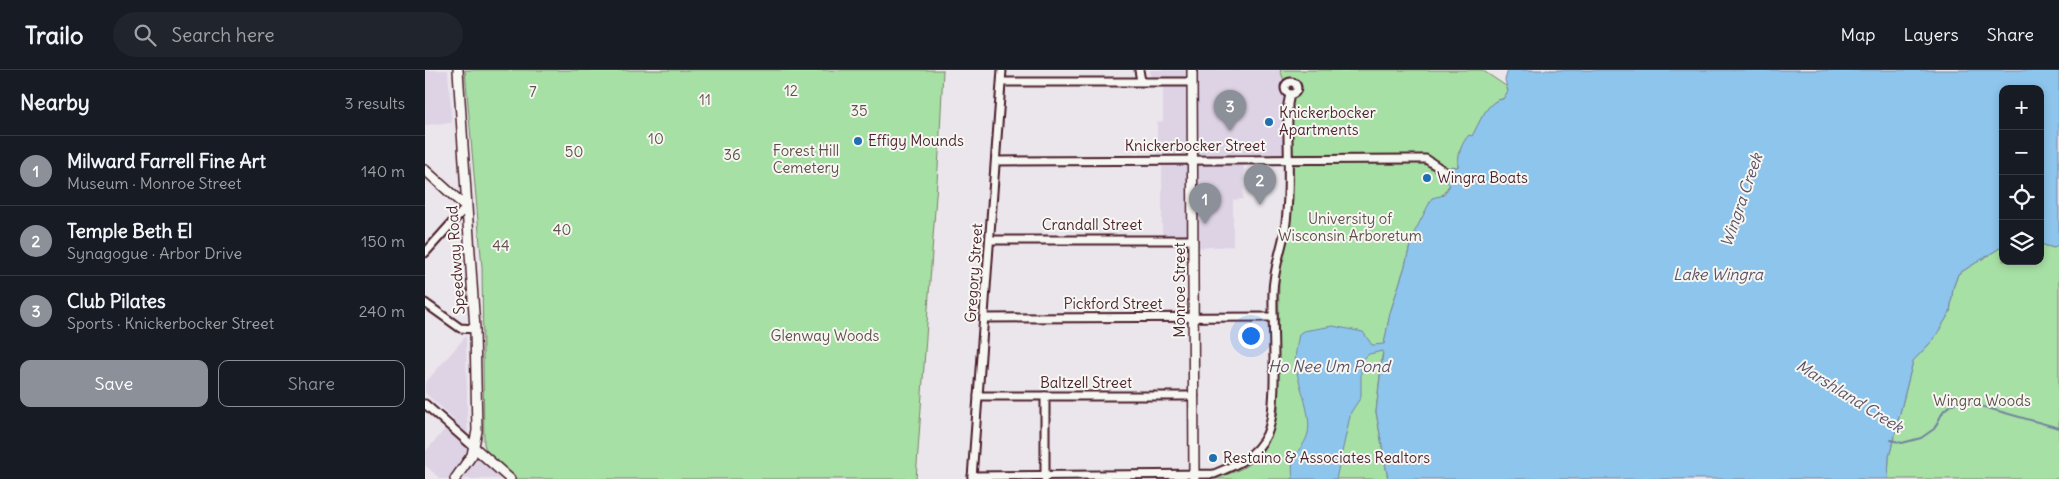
<!DOCTYPE html>
<html lang="en">
<head>
<meta charset="utf-8">
<style>
	:root { --surface:#171b24; --page:#20242c; --text:#f1f3f6; --muted:#9ea1a6; --line:#363941; --accent:#8c9099 }
	body { margin:0; font-family:Delius,sans-serif; background:var(--page); color:var(--text) }
	.controls { position:absolute; right:15px; top:15px; display:grid; overflow:hidden; border-radius:10px; box-shadow:0 2px 8px #0003 }
	.controls button { width:45px; height:45px; display:grid; place-items:center; padding:0; border:0; border-bottom:1px solid var(--line); background:var(--surface); color:var(--text); font:25px sans-serif }
	.you { position:absolute; left:825px; top:265px; width:18px; height:18px; margin:-12px; border:4px solid #fff; border-radius:50%; background:#1a73e8; box-shadow:0 0 0 8px #1a73e833 }
	.badge { display:grid; place-items:center; width:32px; height:32px; border-radius:50%; background:var(--accent); color:#fff; font-size:16px; font-weight:700 }
	.pin { position:absolute; translate:-50% -41px; filter:drop-shadow(0 1px 2px #0008) }
	.pin::after { content:''; position:absolute; top:26px; width:18px; height:15px; background:inherit; clip-path:polygon(0 0,100% 0,50% 100%) }
	.list { margin:0; padding:0; list-style:none }
	h2 { display:flex; justify-content:space-between; align-items:center; height:65px; margin:0; padding:0 20px; font-size:21px }
	h2 small { font-size:16px; font-weight:400; color:var(--muted) }
	.list li { display:grid; grid-template-columns:32px 1fr auto; gap:15px; align-items:center; box-sizing:border-box; height:70px; padding:0 20px; border-top:1px solid var(--line) }
	.list b { display:block; font-size:19px; white-space:nowrap }
	.list p { margin:0; font-size:16px; white-space:nowrap; color:var(--muted) }
	.list em { font-size:16px; font-style:normal; color:var(--muted) }
	.actions { display:flex; gap:10px; padding:15px 20px }
	.actions a { flex:1; padding:11px 0; border:1px solid var(--accent); border-radius:10px; text-align:center; font-size:18px; color:var(--accent) }
	.actions .main { background:var(--accent); color:#fff }
	.icon { flex:none; width:28px; height:28px; fill:none; stroke:currentColor; stroke-width:2; stroke-linecap:round; stroke-linejoin:round }
	.map { position:relative; flex:none; width:1634px; height:409px; overflow:hidden }
	header { display:flex; align-items:center; gap:30px; box-sizing:border-box; height:70px; padding:0 25px; background:var(--surface); border-bottom:1px solid var(--line) }
	header strong { font-size:24px }
	nav { display:flex; gap:28px; margin-inline-start:auto; font-size:18px }
	.search { width:350px; height:45px; background:var(--page); display:flex; align-items:center; gap:12px; box-sizing:border-box; padding:0 18px; border-radius:28px; color:var(--muted); font-size:19px }
	main { display:flex }
	aside { flex:1; background:var(--surface) }
	.map>svg:first-child { display:block }
	.built { fill:#ded3e5 }
	.green { fill:#a7e0a4; stroke:#788068 }
	.water { fill:#8ec5ec; stroke:#73839f }
	.lines { fill:none; stroke-linecap:round; stroke-linejoin:round }
	.stream { stroke:#73839f; stroke-width:2 }
	.street-casing { stroke:#4a1f2b; stroke-width:11 }
	.secondary-casing { stroke:#4a1f2b; stroke-width:12 }
	.street { stroke:#f6f6f2; stroke-width:7 }
	.secondary { stroke:#f6f6f2; stroke-width:9 }
	.poi-dot { fill:#1f6fb2; stroke:#f6f6f2; stroke-width:2 }
	.labels { text-anchor:middle; stroke-width:4; stroke-linejoin:round; paint-order:stroke }
	.park-label { font-size:15px; fill:#614f49; stroke:#f6f6f2 }
	.poi-label { font-size:15px; fill:#4a1f2b; stroke:#f6f6f2; text-anchor:start }
	.street-label { font-size:15px; fill:#4a1f2b; stroke:#f6f6f2 }
	.water-label { font-size:16px; font-style:italic; fill:#5e5165; stroke:#f6f6f2 }
</style>
</head>
<body>
<header>
<strong>Trailo</strong>
<div class="search"><svg class="icon" aria-label="search" viewBox="0 0 24 24"><circle cx="10" cy="10" r="6"/><path d="M15 15l6 6"/></svg>Search here</div>
<nav><a>Map</a><a>Layers</a><a>Share</a></nav>
</header>
<main>
<aside>
<h2>Nearby<small>3 results</small></h2>
<ul class="list">
<li><span class="badge">1</span><div><b>Milward Farrell Fine Art</b><p>Museum · Monroe Street</p></div><em>140 m</em></li>
<li><span class="badge">2</span><div><b>Temple Beth El</b><p>Synagogue · Arbor Drive</p></div><em>150 m</em></li>
<li><span class="badge">3</span><div><b>Club Pilates</b><p>Sports · Knickerbocker Street</p></div><em>240 m</em></li>
</ul>
<div class="actions"><a class="main">Save</a><a>Share</a></div>
</aside>
<div class="map">
<svg width="1634" height="409" viewBox="0 0 1634 409">
	<rect width="100%" height="100%" fill="#ebe6ec"/>
	<filter id="ink" filterUnits="userSpaceOnUse"><feTurbulence type="fractalNoise" baseFrequency=".02" numOctaves="2"/><feDisplacementMap in="SourceGraphic" scale="10" xChannelSelector="R" yChannelSelector="G"/><feConvolveMatrix kernelMatrix="1 2 1 2 8 2 1 2 1" color-interpolation-filters="sRGB"/></filter>
	<g filter="url(#ink)">
		<g class="built">
			<polygon points="0,0 23,0 27,53 0,55"/>
			<polygon points="725,0 855,0 862,24 862,89 819,90 818,129 808,130 808,176 768,178 768,170 737,169 737,91 732,91 732,52 738,51 738,12 726,11"/>
			<polygon points="41,266 43,379 77,409 15,409 0,395 0,382 29,349 0,323 0,313"/>
		</g>
		<g class="green">
			<polygon points="40,0 518,0 514,83 491,409 92,409 62,383 59,374 57,197"/>
			<path d="M855 0H1057L1081 16 1083 21 1078 29C1062 30 1054 54 1047 67L1041 69 1033 84V97L1026 101 1022 111 1025 114 987 167 980 196 965 243 957 287 951 342 963 409H782C825 402 845 384 853 341L854 199 863 163 867 32Z"/>
			<polygon points="1634,173 1634,409 1463,409 1464,387 1488,291 1509,269 1525,242 1528,218 1533,204 1578,176 1578,191 1615,191 1615,174 1629,178"/>
		</g>
		<path class="water" d="M1083 0H1634V173L1629 178 1615 174V19H1578V176L1533 204 1528 218 1525 242 1509 269 1488 291 1464 387 1463 409H963L951 342 958 281 944 284 936 291V327L926 342 911 409H868C864 378 877 385 883 363 887 345 874 316 871 298 869 287 872 275 874 264L878 261 908 256 938 262 947 275 959 274 965 243 980 196 987 167 1007 128 1019 125 1025 115 1022 112 1026 101 1024 99 1026 96 1033 97C1033 85 1036 73 1044 65L1047 66C1054 54 1062 30 1078 29L1083 21 1080 10Z"/>
		<g class="lines">
			<polyline class="stream" points="1466,370 1477,373 1496,368 1509,359 1519,340 1534,330 1634,358"/>
			<g class="street-casing">
				<g id="street">
					<polyline points="714,0 716,11"/>
					<circle cx="866" cy="18" r="6"/>
					<polyline points="577,12 767,12"/>
					<polyline points="571,91 989,89 1001,89 1025,105"/>
					<polyline points="565,170 768,170"/>
					<polyline points="0,183 41,137"/>
					<polyline points="0,233 35,258 50,259"/>
					<polyline points="559,248 848,247"/>
					<polyline points="553,326 769,326"/>
					<polyline points="620,326 620,408"/>
					<polyline points="0,334 50,378"/>
					<path d="M547 406 789 404C811 395 831 387 842 364 854 336 847 257 848 223 848 201 856 182 860 160 866 119 862 75 863 34L865 24"/>
					<polyline points="547,408 577,0"/>
				</g>
			</g>
			<g class="secondary-casing">
				<g id="secondary">
					<polyline points="767,0 769,409"/>
					<polyline points="0,100 41,137"/>
					<polyline points="50,378 85,409"/>
					<polyline points="30,409 47,385 52,361 50,259 33,0"/>
				</g>
			</g>
			<use href="#street" class="street"/>
			<use href="#secondary" class="secondary"/>
		</g>
	</g>
	<g class="poi-dot">
		<circle cx="844" cy="52" r="5"/>
		<circle cx="433" cy="71" r="5"/>
		<circle cx="1002" cy="108" r="5"/>
		<circle cx="788" cy="388" r="5"/>
	</g>
	<g class="labels">
		<g class="park-label">
			<text x="366" y="26">12</text>
			<text x="108" y="27">7</text>
			<text x="280" y="35">11</text>
			<text x="434" y="46">35</text>
			<text x="231" y="74">10</text>
			<text x="381" y="86">Forest Hill<tspan x="381" dy="17">Cemetery</tspan></text>
			<text x="149" y="87">50</text>
			<text x="307" y="90">36</text>
			<text x="925" y="154">University of<tspan x="925" dy="17">Wisconsin Arboretum</tspan></text>
			<text x="137" y="165">40</text>
			<text x="76" y="181">44</text>
			<text x="400" y="271">Glenway Woods</text>
			<text x="1557" y="336">Wingra Woods</text>
		</g>
		<g class="poi-label">
			<text x="854" y="48">Knickerbocker<tspan x="854" dy="17">Apartments</tspan></text>
			<text x="443" y="76">Effigy Mounds</text>
			<text x="1012" y="113">Wingra Boats</text>
			<text x="798" y="393">Restaino &amp; Associates Realtors</text>
		</g>
		<g class="street-label">
			<text x="770" y="81">Knickerbocker Street</text>
			<text x="667" y="160">Crandall Street</text>
			<text transform="translate(31 190) rotate(-94)" y="5">Speedway Road</text>
			<text transform="translate(549 203) rotate(-86)" y="5">Gregory Street</text>
			<text transform="translate(755 220) rotate(-90)" y="5">Monroe Street</text>
			<text x="688" y="239">Pickford Street</text>
			<text x="661" y="318">Baltzell Street</text>
		</g>
		<g class="water-label">
			<text transform="translate(1316 130) rotate(-71)" y="6">Wingra Creek</text>
			<text x="1293" y="210">Lake Wingra</text>
			<text x="904" y="302">Ho Nee Um Pond</text>
			<text transform="translate(1425 326) rotate(32)" y="6">Marshland Creek</text>
		</g>
	</g>
</svg>
<div class="controls">
<button>+</button>
<button>−</button>
<button><svg class="icon" aria-label="locate" viewBox="0 0 24 24"><circle cx="12" cy="12" r="6"/><path d="M12 2v4M12 18v4M2 12h4M18 12h4"/></svg></button>
<button><svg class="icon" aria-label="layers" viewBox="0 0 24 24"><path d="M12 4l9 5-9 5-9-5zM3 14l9 5 9-5"/></svg></button>
</div>
<div class="you"></div>
<div class="pin badge" style="left:780px;top:154px">1</div>
<div class="pin badge" style="left:835px;top:135px">2</div>
<div class="pin badge" style="left:805px;top:61px">3</div>
</div>
</main>
</body>
</html>
